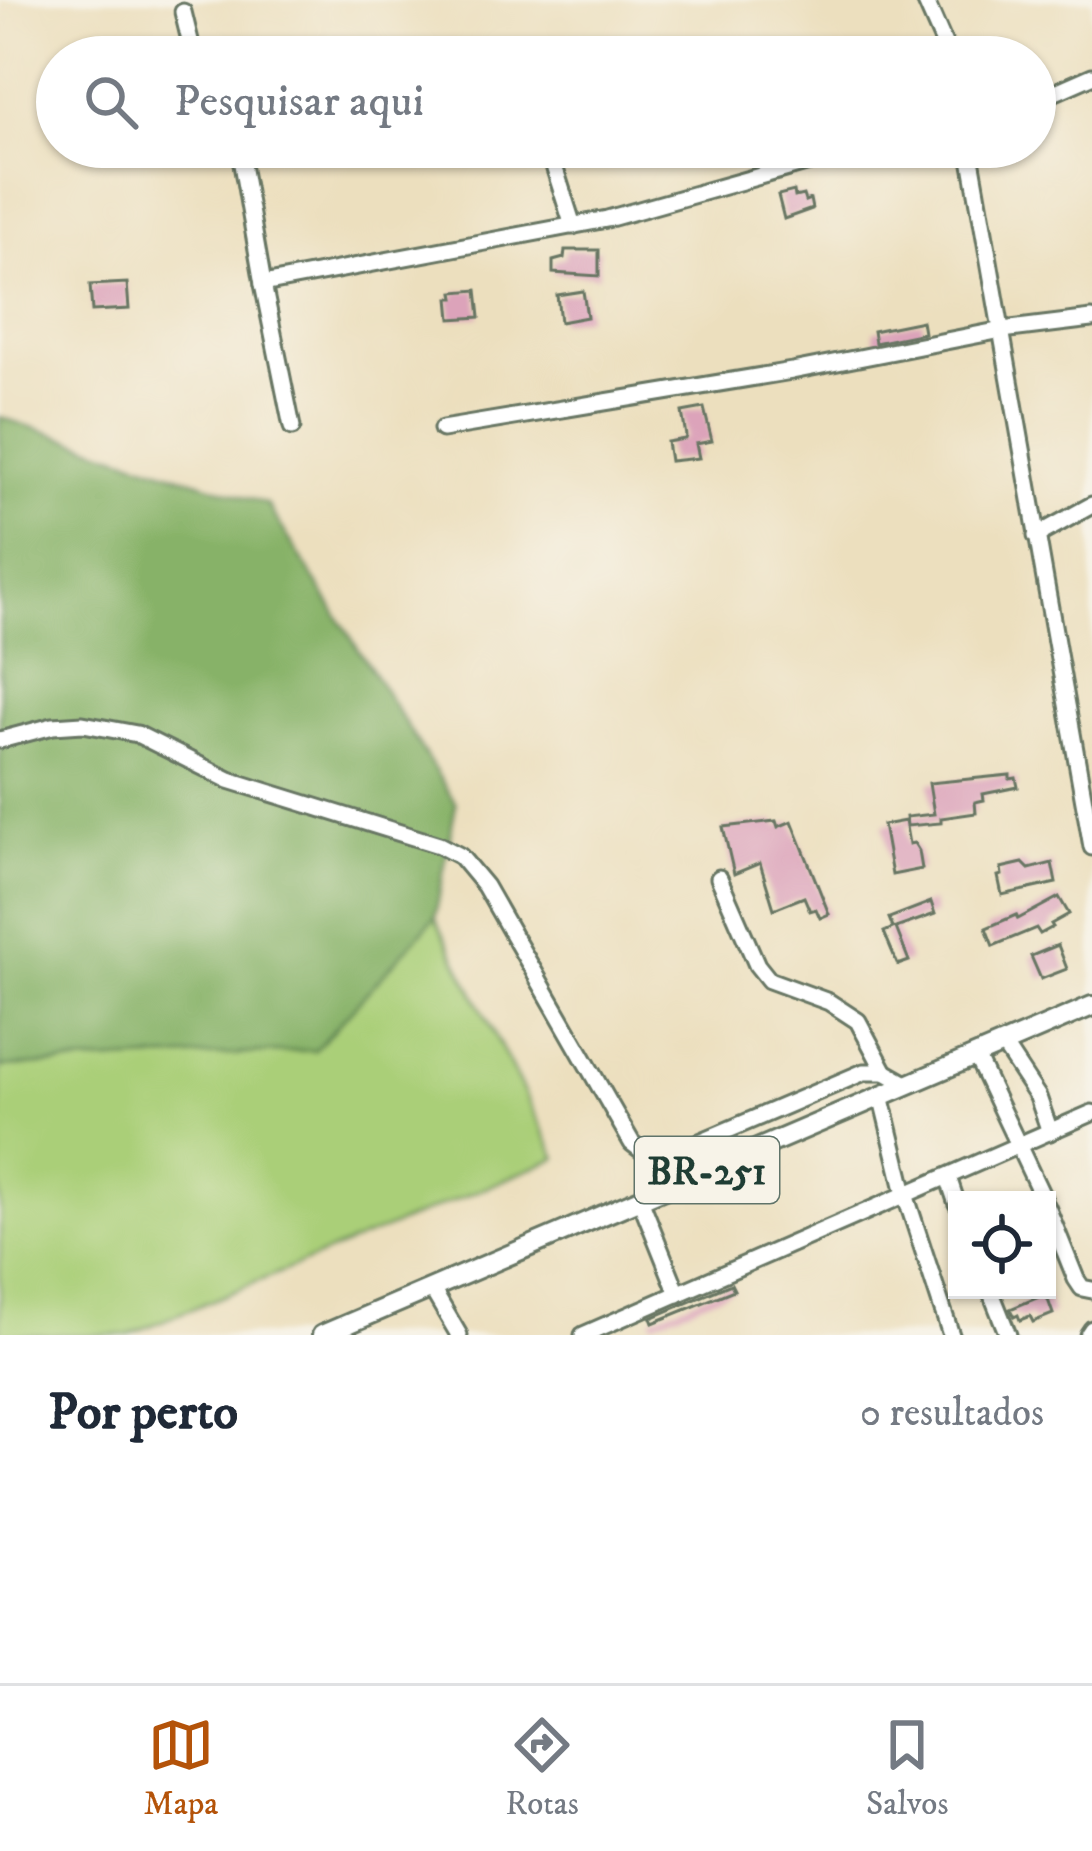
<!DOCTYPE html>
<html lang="pt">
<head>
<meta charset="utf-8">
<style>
	:root { --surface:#fff; --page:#f6f6f7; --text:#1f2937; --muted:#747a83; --line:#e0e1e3; --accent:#b45309 }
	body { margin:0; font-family:"IM FELL DW Pica",serif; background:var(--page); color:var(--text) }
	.controls { position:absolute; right:36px; bottom:36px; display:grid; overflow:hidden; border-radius:0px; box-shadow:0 3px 9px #0004 }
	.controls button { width:108px; height:108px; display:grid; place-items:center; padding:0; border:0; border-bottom:3px solid var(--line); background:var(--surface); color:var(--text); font:60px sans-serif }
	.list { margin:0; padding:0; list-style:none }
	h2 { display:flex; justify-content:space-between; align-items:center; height:156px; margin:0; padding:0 48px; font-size:51px }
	h2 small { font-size:39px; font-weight:400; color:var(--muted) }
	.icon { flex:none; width:66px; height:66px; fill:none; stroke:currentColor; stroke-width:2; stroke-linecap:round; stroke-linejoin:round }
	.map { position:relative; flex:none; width:1092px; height:1335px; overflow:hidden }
	.search { position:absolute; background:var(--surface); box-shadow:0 3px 9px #0004; left:36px; right:36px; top:36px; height:132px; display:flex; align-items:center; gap:30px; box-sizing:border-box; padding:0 42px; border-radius:66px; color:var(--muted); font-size:45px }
	.sheet { height:348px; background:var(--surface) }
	nav { display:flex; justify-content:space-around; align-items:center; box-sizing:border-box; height:168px; border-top:3px solid var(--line); background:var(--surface); font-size:33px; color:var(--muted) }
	nav a { display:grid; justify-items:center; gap:6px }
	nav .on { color:var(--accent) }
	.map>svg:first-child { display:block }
	.green { fill:#aacf78; stroke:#648656; stroke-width:3 }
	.forest { fill:#87b268; stroke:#53784e; stroke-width:3 }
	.building { fill:#dca3ba }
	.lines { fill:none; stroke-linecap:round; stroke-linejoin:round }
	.minor-casing { stroke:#677664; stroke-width:21 }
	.major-casing { stroke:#677664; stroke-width:24 }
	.minor { stroke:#fff; stroke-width:15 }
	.major { stroke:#fff; stroke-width:18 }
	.labels { text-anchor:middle; stroke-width:9; stroke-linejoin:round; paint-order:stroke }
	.shield { fill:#f7f3e8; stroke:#60746a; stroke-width:3 }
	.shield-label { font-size:39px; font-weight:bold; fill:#1f3d34 }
</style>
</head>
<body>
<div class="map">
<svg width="1092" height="1335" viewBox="0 0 1092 1335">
	<rect width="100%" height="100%" fill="#f7f3e8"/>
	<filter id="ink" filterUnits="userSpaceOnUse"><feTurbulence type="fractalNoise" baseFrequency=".00833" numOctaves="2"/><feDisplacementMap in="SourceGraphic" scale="24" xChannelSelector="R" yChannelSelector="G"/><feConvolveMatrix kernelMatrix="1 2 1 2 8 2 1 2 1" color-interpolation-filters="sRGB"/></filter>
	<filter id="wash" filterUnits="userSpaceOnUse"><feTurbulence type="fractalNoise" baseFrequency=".004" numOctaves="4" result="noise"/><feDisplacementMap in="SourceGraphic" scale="48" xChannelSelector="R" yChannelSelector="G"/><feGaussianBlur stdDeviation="2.7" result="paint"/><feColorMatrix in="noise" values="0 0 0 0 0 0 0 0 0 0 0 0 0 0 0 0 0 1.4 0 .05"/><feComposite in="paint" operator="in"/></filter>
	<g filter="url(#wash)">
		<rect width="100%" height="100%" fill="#ecdfbe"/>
		<polygon class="green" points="435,917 557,1158 128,1335 0,1335 0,1067 315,1050"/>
		<polygon class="forest" points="0,417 267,504 456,804 435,917 315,1050 0,1067"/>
		<g id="blocks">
			<g class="building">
				<polygon points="794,191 795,197 803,195 805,201 810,199 812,209 784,219 778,195"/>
				<polygon points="565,250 599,250 599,276 553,273 553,261 564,258"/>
				<polygon points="127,283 129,309 92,311 90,285"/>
				<polygon points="477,290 480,317 451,319 449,298 455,298 454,292"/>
				<polygon points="583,291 587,317 560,322 557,295"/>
				<polygon points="922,321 924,333 875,343 873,331"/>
				<polygon points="704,408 712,441 696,444 699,458 670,461 667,442 685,439 686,436 682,412"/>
				<polygon points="1010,775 1010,779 1016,778 1018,787 983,794 984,800 975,802 976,813 941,818 941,823 907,826 906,817 934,814 929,783"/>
				<polygon points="776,821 778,827 792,821 829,914 820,918 816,909 810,911 804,897 774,909 760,863 734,874 723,827"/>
				<polygon points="905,821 909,844 914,843 919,851 922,869 892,875 883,825"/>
				<polygon points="1023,863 1029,869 1052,863 1056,883 1002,895 998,876 1002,875 1001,868"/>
				<polygon points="1059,897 1069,914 1051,924 1053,927 1040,934 1036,928 993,946 986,928 1016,915 1018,919"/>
				<polygon points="931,902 935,914 896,928 909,961 898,965 884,932 893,928 889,918"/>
				<polygon points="1058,945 1067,969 1041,979 1031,956"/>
				<polygon points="731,1284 734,1290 653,1323 651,1318"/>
				<polygon points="1046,1294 1053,1314 1033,1322 1030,1316 1020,1320 1018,1315 1014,1317 1010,1309"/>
			</g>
		</g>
	</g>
	<g filter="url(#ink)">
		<use href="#blocks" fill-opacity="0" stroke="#677664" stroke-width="3"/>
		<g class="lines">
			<g class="minor-casing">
				<g id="minor">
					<polyline points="925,0 950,57"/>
					<polyline points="183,12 194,57"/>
					<polyline points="1035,101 1092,76"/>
					<polyline points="239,147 263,284 607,219 863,147"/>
					<polyline points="548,147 573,226"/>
					<polyline points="969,147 1092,847"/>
					<polyline points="353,148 362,147"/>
					<polyline points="263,284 292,427"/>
					<polyline points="442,429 792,371 1002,330 1092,319"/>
					<polyline points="1036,536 1092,505"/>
					<path d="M0 740 53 726 83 724 137 734 229 780 439 845 460 856 485 886 632 1143C648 1156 654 1159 674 1153L864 1072H885L908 1085"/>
					<polyline points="719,878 757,965 769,980 829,1002 858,1021 885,1072"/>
					<polyline points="1003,1044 1038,1097 1050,1132"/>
					<polyline points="976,1056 1044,1200"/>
					<polyline points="881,1095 905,1194 951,1335"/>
					<polyline points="948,1177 957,1204"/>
					<polyline points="640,1199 678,1294"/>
					<polyline points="1047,1207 1076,1279 1082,1288 1092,1290"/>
					<polyline points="432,1289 459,1335"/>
					<polyline points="990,1290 1008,1335"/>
					<polyline points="583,1335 1092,1113"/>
					<polyline points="1088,1335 1092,1329"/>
				</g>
			</g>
			<g class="major-casing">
				<polyline id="major" points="322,1335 1092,1006"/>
			</g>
			<use href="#minor" class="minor"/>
			<use href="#major" class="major"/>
		</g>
	</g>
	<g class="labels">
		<rect class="shield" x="635" y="1137" width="144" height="66" rx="9"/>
		<g class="shield-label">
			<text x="707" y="1184">BR-251</text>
		</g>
	</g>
</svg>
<div class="controls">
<button><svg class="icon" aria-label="locate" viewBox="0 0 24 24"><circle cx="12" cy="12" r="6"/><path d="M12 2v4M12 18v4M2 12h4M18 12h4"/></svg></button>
</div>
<div class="search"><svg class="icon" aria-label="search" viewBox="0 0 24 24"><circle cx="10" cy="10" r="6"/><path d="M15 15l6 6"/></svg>Pesquisar aqui</div>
</div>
<section class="sheet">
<h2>Por perto<small>0 resultados</small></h2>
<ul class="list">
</ul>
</section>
<nav>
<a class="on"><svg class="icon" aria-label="map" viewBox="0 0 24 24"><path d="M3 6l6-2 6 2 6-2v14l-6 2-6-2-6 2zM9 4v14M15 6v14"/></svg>Mapa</a>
<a><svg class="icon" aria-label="directions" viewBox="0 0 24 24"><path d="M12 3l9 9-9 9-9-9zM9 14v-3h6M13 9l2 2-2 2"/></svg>Rotas</a>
<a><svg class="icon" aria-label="saved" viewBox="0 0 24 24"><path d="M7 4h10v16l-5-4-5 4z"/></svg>Salvos</a>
</nav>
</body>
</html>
